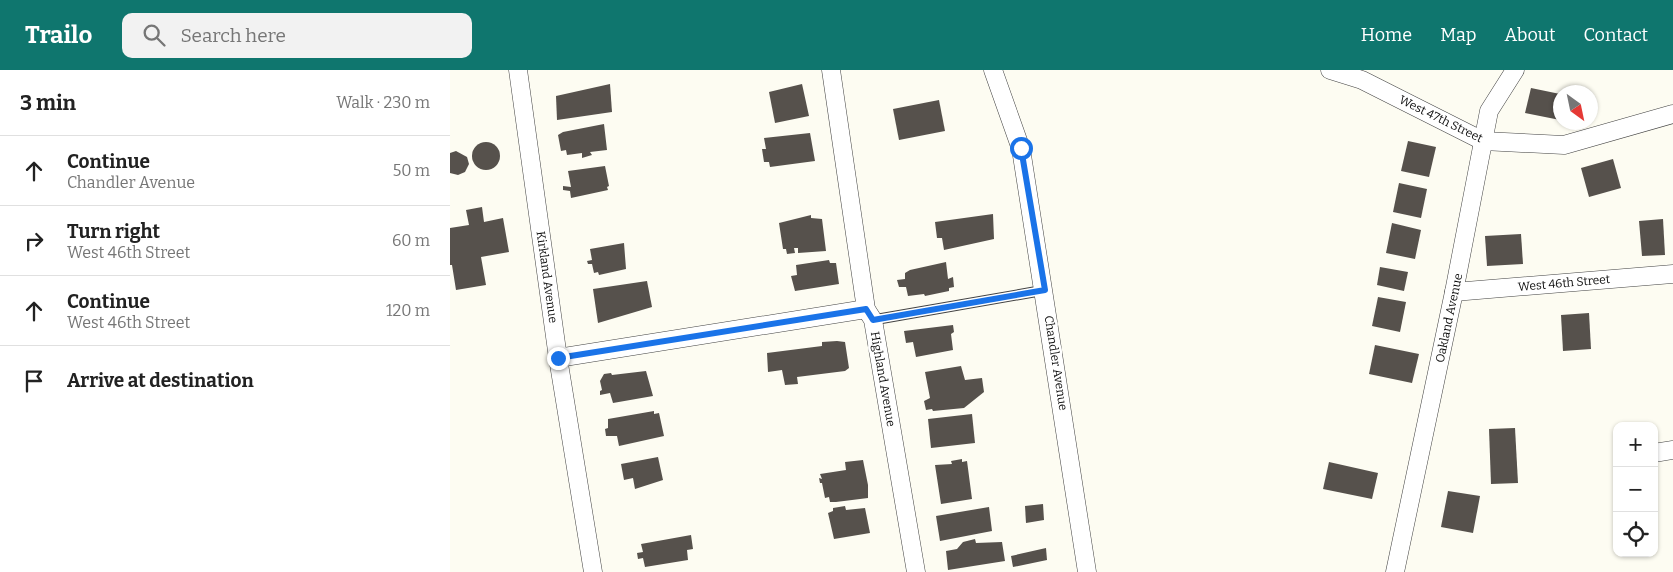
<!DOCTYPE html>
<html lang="en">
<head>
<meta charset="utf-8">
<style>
	:root { --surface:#fff; --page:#f2f2f2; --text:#222; --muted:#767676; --line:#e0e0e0; --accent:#0f766e }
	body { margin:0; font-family:Bitter,serif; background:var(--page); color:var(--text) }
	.controls { position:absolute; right:15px; bottom:15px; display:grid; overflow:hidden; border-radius:10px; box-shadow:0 1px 4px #0004 }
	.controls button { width:45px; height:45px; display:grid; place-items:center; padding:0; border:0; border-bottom:1px solid var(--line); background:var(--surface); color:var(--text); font:25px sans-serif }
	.compass { position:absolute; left:1103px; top:15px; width:45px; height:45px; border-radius:50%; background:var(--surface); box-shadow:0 1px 4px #0004; rotate:147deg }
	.stop { position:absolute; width:15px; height:15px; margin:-11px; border:4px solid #1a73e8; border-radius:50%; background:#fff }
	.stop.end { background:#1a73e8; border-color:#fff; box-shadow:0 1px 5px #0008 }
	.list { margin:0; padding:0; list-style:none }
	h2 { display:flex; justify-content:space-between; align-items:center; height:65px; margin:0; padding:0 20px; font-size:21px }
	h2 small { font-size:16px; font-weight:400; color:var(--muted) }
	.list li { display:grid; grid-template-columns:32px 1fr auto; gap:15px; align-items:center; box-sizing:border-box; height:70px; padding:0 20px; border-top:1px solid var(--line) }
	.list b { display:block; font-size:19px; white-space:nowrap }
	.list p { margin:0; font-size:16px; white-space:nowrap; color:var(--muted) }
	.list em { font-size:16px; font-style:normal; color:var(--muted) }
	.icon { flex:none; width:28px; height:28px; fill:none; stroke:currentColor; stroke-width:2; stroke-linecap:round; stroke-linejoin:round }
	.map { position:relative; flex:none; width:1223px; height:502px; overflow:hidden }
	header { display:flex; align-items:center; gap:30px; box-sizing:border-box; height:70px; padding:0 25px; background:var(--accent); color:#fff }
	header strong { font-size:24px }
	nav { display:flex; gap:28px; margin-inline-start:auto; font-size:18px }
	.search { width:350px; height:45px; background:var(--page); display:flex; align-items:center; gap:12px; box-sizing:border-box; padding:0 18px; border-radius:10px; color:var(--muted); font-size:19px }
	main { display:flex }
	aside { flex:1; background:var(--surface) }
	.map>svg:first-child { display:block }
	.building { fill:#56514c }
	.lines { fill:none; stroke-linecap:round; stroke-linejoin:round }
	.service-casing { stroke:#424242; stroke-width:11 }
	.minor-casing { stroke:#424242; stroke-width:19 }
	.service { stroke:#fff; stroke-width:9 }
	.minor { stroke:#fff; stroke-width:18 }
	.route { stroke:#1a73e8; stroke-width:6 }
	.labels { text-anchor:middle; stroke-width:5; stroke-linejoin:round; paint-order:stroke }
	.street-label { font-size:12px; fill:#0f0f0f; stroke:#fff }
</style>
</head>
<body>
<header>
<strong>Trailo</strong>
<div class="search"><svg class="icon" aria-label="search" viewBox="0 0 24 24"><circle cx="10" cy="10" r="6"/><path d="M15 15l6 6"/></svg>Search here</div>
<nav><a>Home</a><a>Map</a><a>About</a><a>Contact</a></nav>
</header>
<main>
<aside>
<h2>3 min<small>Walk · 230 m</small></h2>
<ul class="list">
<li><svg class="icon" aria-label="ahead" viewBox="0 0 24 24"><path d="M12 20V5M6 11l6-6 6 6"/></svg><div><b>Continue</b><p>Chandler Avenue</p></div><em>50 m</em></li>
<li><svg class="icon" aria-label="right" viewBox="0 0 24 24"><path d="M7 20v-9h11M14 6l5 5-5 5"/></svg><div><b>Turn right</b><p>West 46th Street</p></div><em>60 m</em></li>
<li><svg class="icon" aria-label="ahead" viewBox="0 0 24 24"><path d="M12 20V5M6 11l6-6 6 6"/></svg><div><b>Continue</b><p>West 46th Street</p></div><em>120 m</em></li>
<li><svg class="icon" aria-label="arrive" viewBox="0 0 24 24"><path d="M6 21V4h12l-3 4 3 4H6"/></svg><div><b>Arrive at destination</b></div></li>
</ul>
</aside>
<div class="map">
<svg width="1223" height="502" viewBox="0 0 1223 502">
	<rect width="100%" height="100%" fill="#fdfcf2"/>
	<g class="building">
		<polygon points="160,14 162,42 107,50 106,26"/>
		<polygon points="352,14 359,46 325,53 319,22"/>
		<polygon points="1081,18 1110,24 1110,50 1075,43"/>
		<polygon points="489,30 495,61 449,70 443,39"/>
		<polygon points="154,54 157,80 140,82 142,85 132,88 132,83 117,85 116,80 111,81 108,65 113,62"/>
		<polygon points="360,63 365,91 320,97 319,92 314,92 312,79 316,79 314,68"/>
		<polygon points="958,71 986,77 979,107 951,101"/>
		<circle cx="36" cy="86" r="14"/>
		<polygon points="6,81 17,87 19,94 15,102 8,105 0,103 0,83"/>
		<polygon points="1163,89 1171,118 1139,127 1131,98"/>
		<polygon points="155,96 159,116 157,117 158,120 121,128 120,121 113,120 113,116 121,117 118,101"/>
		<polygon points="949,113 977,119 971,148 943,142"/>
		<polygon points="32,137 34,152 53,148 59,182 31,187 36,215 6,220 2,195 0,195 0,158 19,155 16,140"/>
		<polygon points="543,144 544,169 494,180 492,168 487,168 485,152"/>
		<polygon points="361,145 361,148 372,149 376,181 348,183 348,178 344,178 345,183 337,184 336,179 333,179 329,153"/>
		<polygon points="1213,149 1215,185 1192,186 1189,151"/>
		<polygon points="942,153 971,160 965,189 936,183"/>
		<polygon points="1071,164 1073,194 1037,196 1035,166"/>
		<polygon points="174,173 176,199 149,205 148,202 144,203 142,194 138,194 137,191 142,190 140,179"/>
		<polygon points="379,190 380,193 386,193 389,214 345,221 341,206 347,205 346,195"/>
		<polygon points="496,192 498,209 503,207 504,217 499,218 499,221 475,226 474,224 458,226 456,217 449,217 447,210 455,209 455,203 460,200"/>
		<polygon points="930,197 958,202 954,221 927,215"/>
		<polygon points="197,211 202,237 148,253 143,219"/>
		<polygon points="928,227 956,232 950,262 922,256"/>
		<polygon points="1139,243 1141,279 1113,281 1111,245"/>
		<polygon points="503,255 504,262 501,264 503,280 466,287 463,272 456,273 454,261"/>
		<polygon points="387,271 395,272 399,298 395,301 347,307 348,314 335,315 332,300 318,302 317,283 372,276 372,272"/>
		<polygon points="925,275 969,284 962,313 919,304"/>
		<polygon points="511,296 515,310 532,308 534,322 514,338 483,341 482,339 476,340 474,331 480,328 475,302"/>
		<polygon points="196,301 203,326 163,333 160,323 150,325 150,321 152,320 150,311 154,304 161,303 162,305"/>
		<polygon points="204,341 204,344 209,343 214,366 169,376 167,366 156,366 155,359 158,358 158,349"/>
		<polygon points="522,344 525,373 481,378 478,349"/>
		<polygon points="1065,358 1068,413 1041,414 1039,359"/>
		<polygon points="208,387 213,410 185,419 183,408 174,410 171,394"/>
		<polygon points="512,389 512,392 517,391 522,429 491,434 485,395 502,394 501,391"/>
		<polygon points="413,390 418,415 418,428 386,432 380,432 379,427 375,428 372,413 370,413 369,408 372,409 370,404 396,400 395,392"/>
		<polygon points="879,392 928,403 922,429 873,419"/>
		<polygon points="998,421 1030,426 1023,463 991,457"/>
		<polygon points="593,434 594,450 576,453 575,436"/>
		<polygon points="395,436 396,440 415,438 420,463 384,469 378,443 383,441 383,438"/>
		<polygon points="539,437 542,461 490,471 486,446"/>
		<polygon points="241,465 243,479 237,480 238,490 195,497 193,488 188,489 187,483 193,482 191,474"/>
		<polygon points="525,469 526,473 552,472 555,491 498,500 496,481 507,479 513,472"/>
		<polygon points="596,478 597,490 563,497 561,486"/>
	</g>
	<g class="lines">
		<g class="service-casing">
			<polyline id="service" points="423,250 595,220"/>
		</g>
		<g class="minor-casing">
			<g id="minor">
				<polyline points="68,0 108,288 143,502"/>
				<polyline points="381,0 416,239 423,250 466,502"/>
				<polyline points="543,0 571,79 637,502"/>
				<polyline points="880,0 912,10 1033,71 1114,75 1223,44"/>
				<polyline points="1004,222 1223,204"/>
				<polyline points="108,288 416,239"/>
				<polyline points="1204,383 1223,380"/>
				<polyline points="945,502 1004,222 1039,41 1065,0"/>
			</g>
		</g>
		<use href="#service" class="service"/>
		<use href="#minor" class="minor"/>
	</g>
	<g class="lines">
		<polyline class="route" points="108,288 416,239 423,250 595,220 571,78"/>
	</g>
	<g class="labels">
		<g class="street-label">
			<text transform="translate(991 49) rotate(26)" y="4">West 47th Street</text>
			<text transform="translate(97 207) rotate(82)" y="4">Kirkland Avenue</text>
			<text transform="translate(1114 213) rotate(-5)" y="4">West 46th Street</text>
			<text transform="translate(999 248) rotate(-78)" y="4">Oakland Avenue</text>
			<text transform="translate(606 293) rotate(81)" y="4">Chandler Avenue</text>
			<text transform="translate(433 309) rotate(80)" y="4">Highland Avenue</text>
		</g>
	</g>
</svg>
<div class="controls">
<button>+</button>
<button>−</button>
<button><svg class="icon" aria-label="locate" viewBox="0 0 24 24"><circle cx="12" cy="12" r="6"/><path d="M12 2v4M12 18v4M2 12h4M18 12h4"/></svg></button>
</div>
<svg class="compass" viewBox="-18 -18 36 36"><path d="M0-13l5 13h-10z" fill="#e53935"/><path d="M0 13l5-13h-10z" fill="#767676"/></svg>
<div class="stop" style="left:571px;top:78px"></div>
<div class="stop end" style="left:108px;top:288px"></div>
</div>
</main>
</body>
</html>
